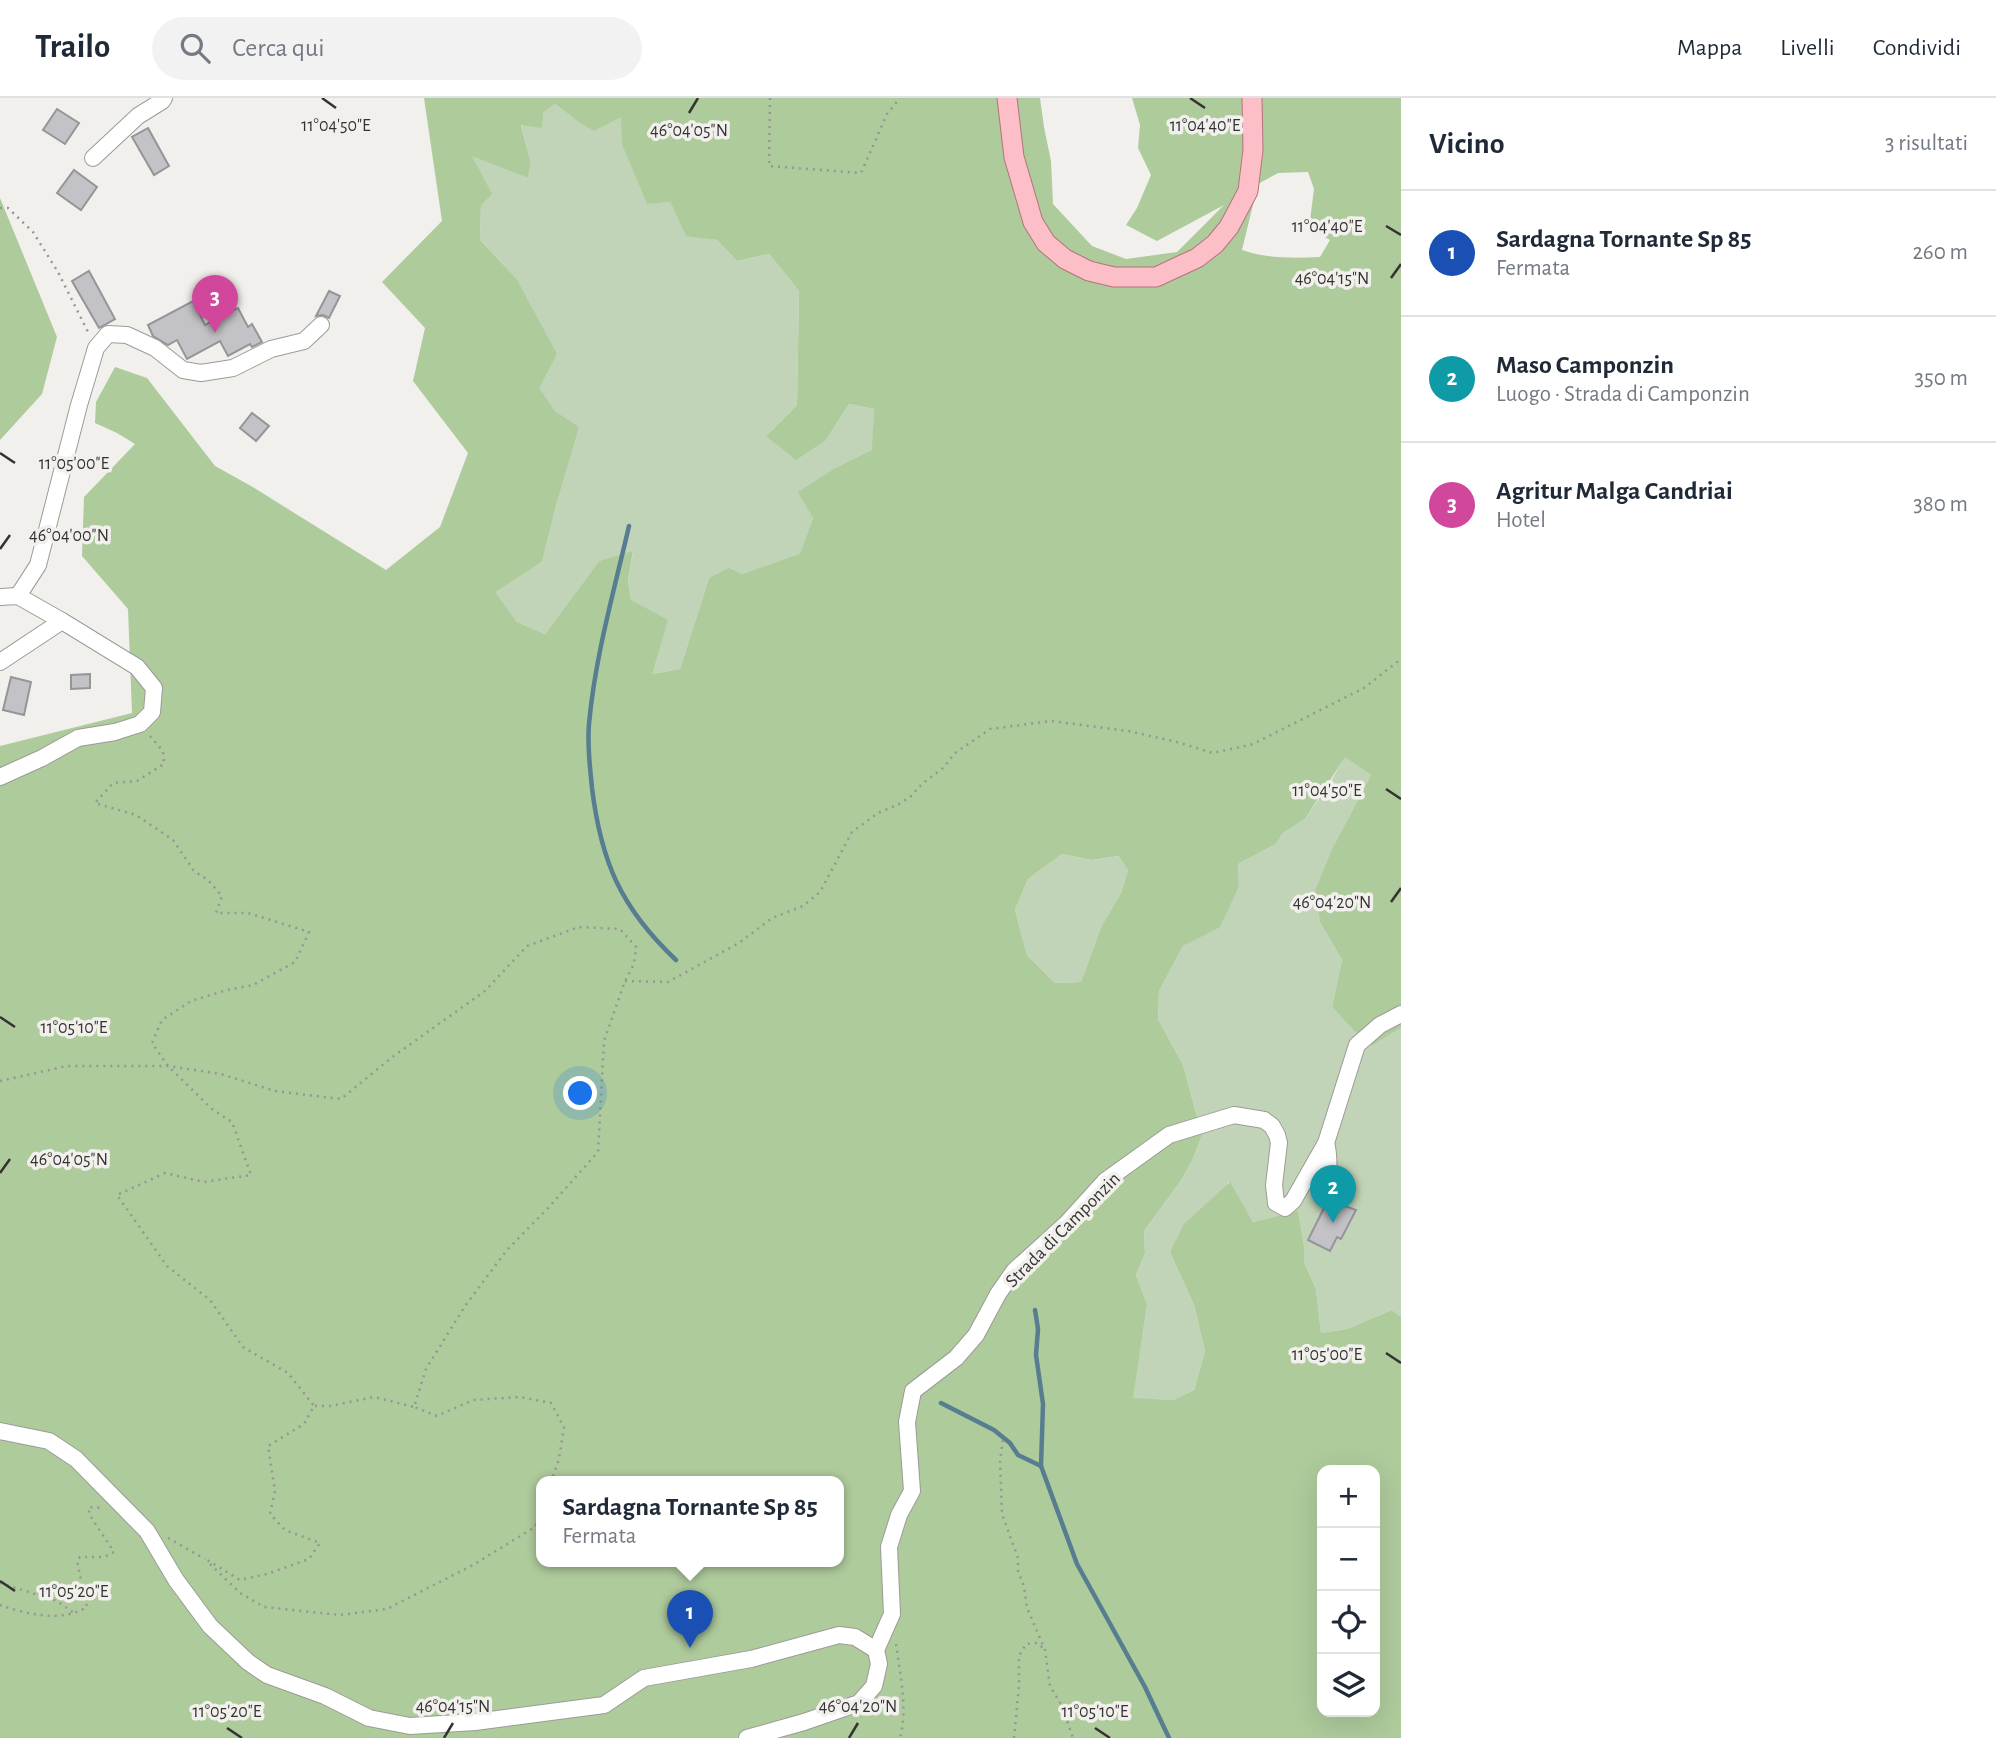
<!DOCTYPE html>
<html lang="it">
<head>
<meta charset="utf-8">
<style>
	:root { --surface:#fff; --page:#f2f2f3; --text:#1f2937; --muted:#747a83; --line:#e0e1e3; --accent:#2563eb }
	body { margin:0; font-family:"Alegreya Sans",sans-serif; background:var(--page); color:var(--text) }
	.controls { position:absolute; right:21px; bottom:21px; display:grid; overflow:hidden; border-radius:14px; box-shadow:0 7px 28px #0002 }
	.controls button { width:63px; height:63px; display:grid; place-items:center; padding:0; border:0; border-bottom:2px solid var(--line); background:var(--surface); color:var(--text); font:35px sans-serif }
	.you { position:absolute; left:581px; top:996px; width:24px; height:24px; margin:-18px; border:5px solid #fff; border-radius:50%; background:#1a73e8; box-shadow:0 0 0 10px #1a73e833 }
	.badge { display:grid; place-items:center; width:46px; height:46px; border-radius:50%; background:var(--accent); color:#fff; font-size:23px; font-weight:700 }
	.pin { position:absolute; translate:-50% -58px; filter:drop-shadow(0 2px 4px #0008) }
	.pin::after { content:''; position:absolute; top:37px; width:24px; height:21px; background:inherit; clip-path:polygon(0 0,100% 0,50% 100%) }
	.popup { position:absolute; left:536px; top:1378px; width:308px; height:91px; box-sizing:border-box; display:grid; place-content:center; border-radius:14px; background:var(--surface); filter:drop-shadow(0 2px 5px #0005); font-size:23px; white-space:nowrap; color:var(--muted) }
	.popup b { font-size:26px; color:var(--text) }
	.popup::after { content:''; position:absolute; left:50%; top:100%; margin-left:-14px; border:14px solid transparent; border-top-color:var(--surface) }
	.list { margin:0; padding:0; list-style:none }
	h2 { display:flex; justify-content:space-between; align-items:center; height:91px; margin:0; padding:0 28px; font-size:30px }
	h2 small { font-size:23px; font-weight:400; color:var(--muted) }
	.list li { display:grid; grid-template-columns:46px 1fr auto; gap:21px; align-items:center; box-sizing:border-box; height:126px; padding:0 28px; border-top:2px solid var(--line) }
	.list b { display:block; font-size:26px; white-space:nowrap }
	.list p { margin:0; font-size:23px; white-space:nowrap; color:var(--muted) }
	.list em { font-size:23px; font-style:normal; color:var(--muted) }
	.icon { flex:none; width:38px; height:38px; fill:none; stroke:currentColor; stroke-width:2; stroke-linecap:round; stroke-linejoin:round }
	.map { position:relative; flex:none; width:1401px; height:1640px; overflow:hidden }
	header { display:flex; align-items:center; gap:42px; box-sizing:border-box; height:98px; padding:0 35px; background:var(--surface); border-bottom:2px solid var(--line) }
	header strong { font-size:33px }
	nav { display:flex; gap:38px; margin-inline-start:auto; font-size:24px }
	.search { width:490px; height:63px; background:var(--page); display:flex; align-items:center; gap:18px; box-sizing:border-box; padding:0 24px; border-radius:38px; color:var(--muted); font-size:26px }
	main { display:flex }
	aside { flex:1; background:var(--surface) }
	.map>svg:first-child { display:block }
	.green { fill:#c2d4b7 }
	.forest { fill:#aecb9c; fill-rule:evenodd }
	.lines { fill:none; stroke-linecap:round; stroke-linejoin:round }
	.stream { stroke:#577d90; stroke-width:4.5 }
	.building { fill:#c3c2c6; stroke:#969498; stroke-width:2 }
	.minor-casing { stroke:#9c9b97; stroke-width:18 }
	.major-casing { stroke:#b5737b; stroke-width:21 }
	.path { stroke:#979693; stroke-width:2.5; stroke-dasharray:2 5; stroke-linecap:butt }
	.minor { stroke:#fff; stroke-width:16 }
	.major { stroke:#fdbfc7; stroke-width:19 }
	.ticks { fill:none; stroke:#343332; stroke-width:2.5 }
	.labels { text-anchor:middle; stroke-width:7; stroke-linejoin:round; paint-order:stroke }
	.street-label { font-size:19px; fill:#343332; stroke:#f2f0ec }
	.ticks-label { font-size:18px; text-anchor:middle; fill:#343332; stroke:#f2f0ec; stroke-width:7; stroke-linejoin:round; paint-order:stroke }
</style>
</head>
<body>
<header>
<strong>Trailo</strong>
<div class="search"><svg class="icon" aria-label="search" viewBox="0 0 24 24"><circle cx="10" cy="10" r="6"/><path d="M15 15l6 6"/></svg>Cerca qui</div>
<nav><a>Mappa</a><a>Livelli</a><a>Condividi</a></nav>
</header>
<main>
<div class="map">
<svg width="1401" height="1640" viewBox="0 0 1401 1640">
	<rect width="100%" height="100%" fill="#f2f0ec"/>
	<g class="green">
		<polygon points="555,6 577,23 622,19 636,77 647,105 670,104 686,137 717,142 737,163 769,156 799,193 797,307 766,338 826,342 849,306 874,311 873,352 837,369 813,420 800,457 740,476 709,480 680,571 652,576 631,502 628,482 633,454 599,463 545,536 517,524 494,494 542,464 558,400 556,314 538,290 516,180 480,142 481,107 471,57 528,80 531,65 521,26 543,15"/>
		<polygon points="1345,658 1371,677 1334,747 1321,826 1342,862 1332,909 1353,932 1372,948 1401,930 1401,1219 1392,1212 1347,1231 1321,1235 1316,1191 1304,1164 1304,1147 1298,1113 1253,1124 1229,1084 1170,1154 1194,1207 1205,1253 1194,1292 1173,1302 1132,1301 1147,1208 1136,1177 1145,1155 1144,1133 1182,1081 1192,1063 1202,1037 1183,967 1158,921 1159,893 1183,848 1197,840 1239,788 1238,766 1276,746 1283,735 1305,721 1331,683"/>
		<polygon points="1062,756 1092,762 1120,758 1128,772 1121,795 1101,829 1081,884 1055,885 1027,857 1015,812 1028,781"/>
	</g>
	<g class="forest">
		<path d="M424 0H999L1040 150 1158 187 1235 133 1260 0H1401V930L1372 948 1353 932 1332 909 1342 862 1321 826 1314 795 1334 747 1371 677 1345 659 1305 721 1283 735 1276 746 1238 766 1239 788 1220 829 1183 848 1159 893 1158 921 1183 967 1202 1037 1192 1063 1182 1081 1144 1133 1145 1155 1136 1177 1147 1207 1133 1300 1173 1302 1194 1292 1205 1253 1194 1207 1170 1154 1184 1126 1230 1084 1253 1124 1298 1113 1304 1147V1164L1316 1191 1321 1235 1347 1231 1392 1212 1401 1219V1640H0V648L132 615 128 511 82 458 84 399 135 346 117 335 95 325 96 304 115 269 147 280 215 368 251 388 386 472 440 429 468 355 413 283 425 230 382 184 442 123ZM555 6 577 23 594 33 621 19 622 46 647 106 670 104 686 138 717 142 737 163 769 156 799 193 797 307 766 338 796 362 826 342 849 306 874 311 872 352 837 369 798 394 813 420 800 456 741 476 729 470 709 480 680 571 652 576 668 522 631 502 628 482 633 453 599 463 545 536 517 524 495 494 542 464 558 400 579 329 556 314 539 290 557 256 516 180 480 142 481 107 492 96 472 58 528 80 531 65 521 27 542 30 543 15ZM1308 74 1314 91 1309 130 1330 142 1320 159C1294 160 1268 161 1242 152L1258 86 1278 75ZM1062 756 1092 762 1119 758 1128 772 1121 795 1101 829 1081 884 1055 885 1027 857 1015 812 1028 781ZM1322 1372H1375V1614H1322ZM541 1384H839V1464H541Z"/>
		<polygon points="1013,0 1040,0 1044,29 1051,63 1053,106 1092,148 1126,161 1177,154 1224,107 1157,143 1126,127 1137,110 1151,77 1138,50 1140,27 1132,0 1246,0 1246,51 1241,91 1223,125 1193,154 1155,172 1114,172 1092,166 1051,141 1039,122 1021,58"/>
		<polygon points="0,100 57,239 42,296 0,342"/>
	</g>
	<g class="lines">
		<g class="stream">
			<path d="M629 428C614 493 595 559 589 626 587 648 590 668 592 690 601 764 621 810 676 862"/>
			<polyline points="1035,1212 1038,1231 1036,1257 1043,1306 1041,1368 1077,1466 1145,1589 1169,1640"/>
			<polyline points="941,1305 994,1332 1010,1345 1018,1357 1041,1368"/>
		</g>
	</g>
	<g class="building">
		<polygon points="57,11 79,25 65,46 43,32"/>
		<polygon points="148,30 169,68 154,77 132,39"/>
		<polygon points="74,72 97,89 81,112 57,95"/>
		<polygon points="89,173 115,221 99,230 72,183"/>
		<polygon points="329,193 340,198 329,220 323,217 316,218"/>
		<polygon points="193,203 205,227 238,210 248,229 252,226 262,244 252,249 250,246 228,258 220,243 187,261 177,242 168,247 153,238 148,227"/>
		<polygon points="252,315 269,328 256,343 240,330"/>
		<polygon points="90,576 90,590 71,591 71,577"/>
		<polygon points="11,579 31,584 24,617 3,612"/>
		<polygon points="1328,1102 1356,1112 1341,1141 1337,1139 1330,1153 1308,1142"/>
	</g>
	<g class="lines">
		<g class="minor-casing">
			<g id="minor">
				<polyline points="93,60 138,18 162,3 164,0"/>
				<polyline points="18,498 38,467 79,307 91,267 96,250 108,236 127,237 155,250 183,272 201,275 233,270 271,251 304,243 321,227"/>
				<polyline points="0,499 18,498 62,523 137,569 154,590 152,614 140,626 115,634 78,640 42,660 0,679"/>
				<polyline points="0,564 62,523"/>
				<path d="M1326 1045C1331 1062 1326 1076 1331 1092L1345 1098"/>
				<polyline points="0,1333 49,1343 76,1361 147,1433 176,1482 210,1528 248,1564 267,1577 325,1598 369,1620 410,1628 475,1624 604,1607 644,1580 751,1561 839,1537 855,1539 876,1552 879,1566 874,1588 859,1605 804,1624 747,1640"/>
				<polyline points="876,1552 892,1516 889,1449 899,1417 912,1393 907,1324 913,1293 956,1260 976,1237 998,1196 1014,1173 1066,1126 1105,1083 1169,1037 1234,1017 1264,1022 1272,1028 1277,1037 1279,1045 1274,1087 1276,1105 1285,1110 1293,1103 1326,1045 1357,947 1380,927 1401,916"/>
			</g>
		</g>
		<g class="major-casing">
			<polyline id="major" points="1007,0 1014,59 1033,124 1046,145 1065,161 1089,173 1114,179 1156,179 1197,160 1215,146 1229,129 1248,93 1253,52 1252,0"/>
		</g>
		<g class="path">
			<polyline points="770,0 769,68 861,75 887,16 900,0"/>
			<polyline points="0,110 8,110 33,134 58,174 88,234"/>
			<polyline points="150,638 163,653 164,666 137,683 113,685 95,705 136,717 173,742 194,773 208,782 222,798 216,815 248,815 309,834 295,864 253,887 227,892 191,903 162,922 152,945 168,968 212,1011 232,1024 251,1077 204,1084 165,1075 117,1097 167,1168 210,1202 243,1249 288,1275 314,1308 304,1326 268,1348 275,1393 270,1416 285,1432 320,1445 309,1461 267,1476 240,1482 204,1460"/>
			<polyline points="625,883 668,884 739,845 772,820 803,808 820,794 852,734 878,715 899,706 910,699 922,686 943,670 955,655 990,631 1051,623 1128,633 1177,644 1213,655 1253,646 1364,590 1401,561"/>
			<polyline points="0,983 67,968 168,968 221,976 275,993 341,1001 391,960 485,893 527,848 579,829 620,831 636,849 634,866 625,883 604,943 598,1054 548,1110 507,1152 465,1208 426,1271 414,1309 437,1318 473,1302 520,1299 551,1305 564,1329 559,1361 551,1384"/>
			<polyline points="315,1308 330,1308 374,1299 414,1309"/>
			<polyline points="1003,1342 1000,1363 1002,1416 1018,1460 1018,1473 1024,1488 1027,1510 1045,1552 1050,1588 1061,1606 1073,1640"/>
			<polyline points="168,1440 205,1461"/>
			<polyline points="210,1466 240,1495 264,1509 340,1517 387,1511 473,1467 535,1429 541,1412"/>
			<polyline points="0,1485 57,1503 74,1515"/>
			<path d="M0 1507C26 1516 61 1525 87 1509L77 1463 80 1459H104L114 1454 89 1416V1409L104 1410"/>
			<path d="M896 1546C900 1576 908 1611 900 1640"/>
			<polyline points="1014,1640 1019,1588 1019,1558 1026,1546 1037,1545 1043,1550"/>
		</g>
		<use href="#minor" class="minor"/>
		<use href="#major" class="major"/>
	</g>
	<path class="ticks" d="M322 0 336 10M1190 0 1205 10M689 15 698 0M1386 128 1401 137M1391 180 1401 166M0 355 15 365M0 451 10 437M1386 691 1401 701M1391 804 1401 790M0 919 15 929M0 1075 10 1061M1386 1255 1401 1265M0 1483 15 1493M227 1630 242 1640M1095 1630 1110 1640M444 1640 453 1625M849 1640 858 1625"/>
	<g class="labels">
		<g class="street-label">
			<text transform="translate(1062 1131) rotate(-45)" y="7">Strada di Camponzin</text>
		</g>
	</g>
	<g class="ticks-label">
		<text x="336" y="33">11°04'50"E</text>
		<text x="1205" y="33">11°04'40"E</text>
		<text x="689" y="38">46°04'05"N</text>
		<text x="1327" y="134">11°04'40"E</text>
		<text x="1332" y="186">46°04'15"N</text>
		<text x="74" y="371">11°05'00"E</text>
		<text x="69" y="443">46°04'00"N</text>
		<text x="1327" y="698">11°04'50"E</text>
		<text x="1332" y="810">46°04'20"N</text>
		<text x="74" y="935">11°05'10"E</text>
		<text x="69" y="1067">46°04'05"N</text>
		<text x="1327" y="1262">11°05'00"E</text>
		<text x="74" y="1499">11°05'20"E</text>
		<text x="453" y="1614">46°04'15"N</text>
		<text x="858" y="1614">46°04'20"N</text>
		<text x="227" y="1619">11°05'20"E</text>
		<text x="1095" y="1619">11°05'10"E</text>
	</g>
</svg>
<div class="controls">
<button>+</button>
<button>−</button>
<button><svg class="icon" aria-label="locate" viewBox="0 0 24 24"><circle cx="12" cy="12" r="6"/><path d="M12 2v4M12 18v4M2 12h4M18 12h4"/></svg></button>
<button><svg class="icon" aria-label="layers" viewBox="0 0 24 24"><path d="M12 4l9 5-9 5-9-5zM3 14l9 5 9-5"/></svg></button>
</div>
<div class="you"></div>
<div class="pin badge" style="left:690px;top:1550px;background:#1a4fb4">1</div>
<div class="popup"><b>Sardagna Tornante Sp 85</b>Fermata</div>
<div class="pin badge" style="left:1333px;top:1125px;background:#0f9aa8">2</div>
<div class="pin badge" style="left:215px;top:235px;background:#d1479c">3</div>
</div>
<aside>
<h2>Vicino<small>3 risultati</small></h2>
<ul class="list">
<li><span class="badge" style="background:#1a4fb4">1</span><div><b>Sardagna Tornante Sp 85</b><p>Fermata</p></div><em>260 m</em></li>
<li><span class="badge" style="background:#0f9aa8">2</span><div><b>Maso Camponzin</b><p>Luogo · Strada di Camponzin</p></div><em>350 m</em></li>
<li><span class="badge" style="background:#d1479c">3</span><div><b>Agritur Malga Candriai</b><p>Hotel</p></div><em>380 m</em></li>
</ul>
</aside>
</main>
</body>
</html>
